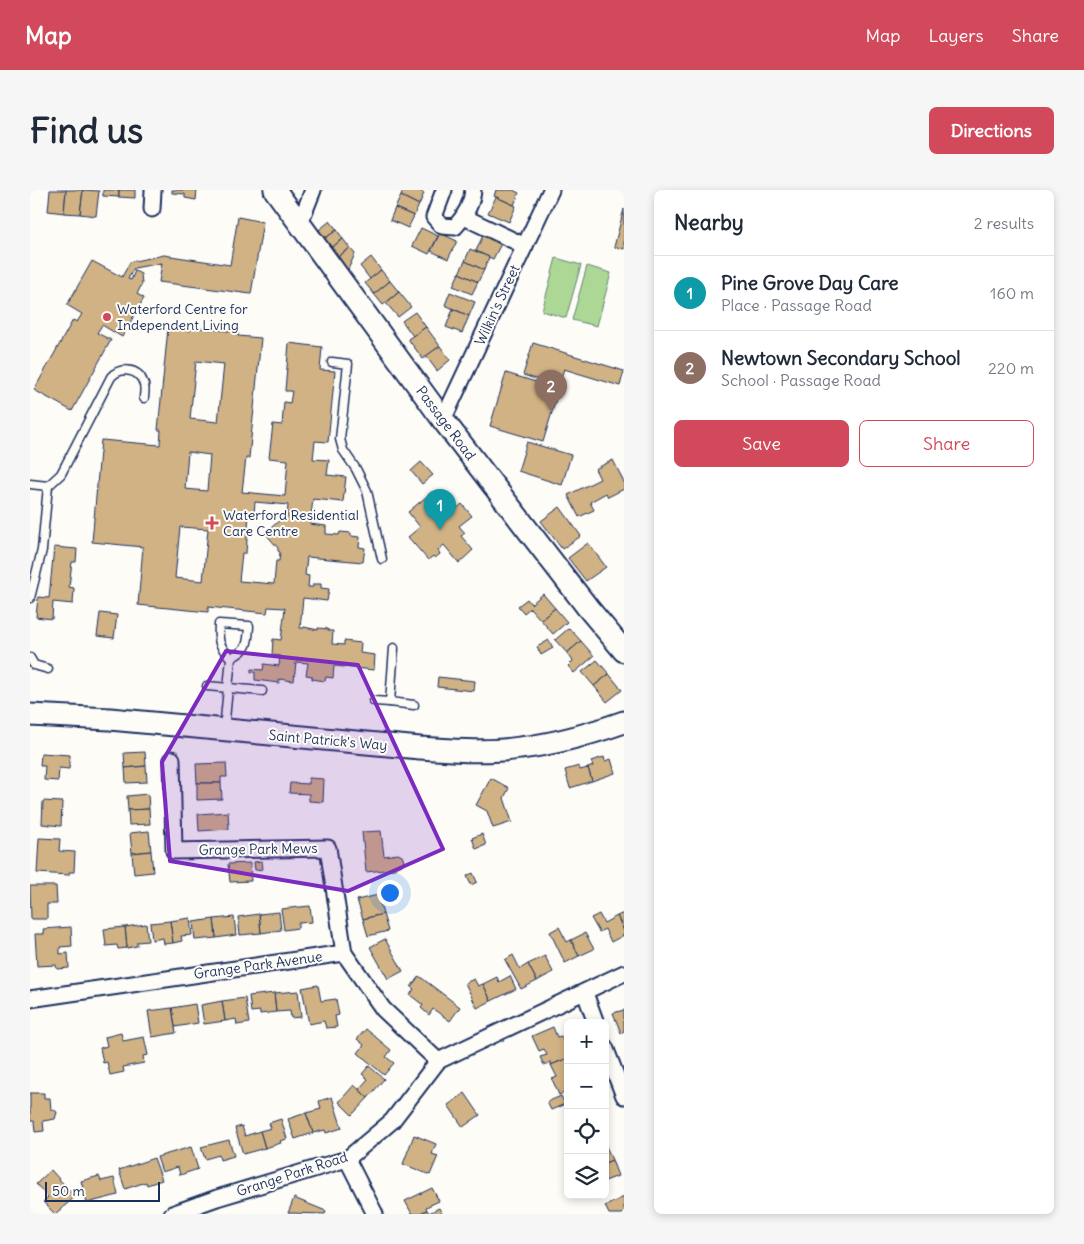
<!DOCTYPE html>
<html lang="en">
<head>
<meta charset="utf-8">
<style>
	:root { --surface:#fff; --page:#f6f6f7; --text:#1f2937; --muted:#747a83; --line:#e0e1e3; --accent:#d1495b }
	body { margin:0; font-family:Delius,sans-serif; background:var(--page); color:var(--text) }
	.controls { position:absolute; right:15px; bottom:15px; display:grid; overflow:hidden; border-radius:8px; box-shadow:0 2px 8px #0003 }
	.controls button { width:45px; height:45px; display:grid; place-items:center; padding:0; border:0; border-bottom:1px solid var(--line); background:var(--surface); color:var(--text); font:25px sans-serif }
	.scale { position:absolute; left:15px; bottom:12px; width:115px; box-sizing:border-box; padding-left:5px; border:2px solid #1b2f5e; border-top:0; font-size:14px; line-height:18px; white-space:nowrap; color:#1b2f5e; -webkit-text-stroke:4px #fdfcf7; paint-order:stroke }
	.you { position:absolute; left:359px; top:702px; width:18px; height:18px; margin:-12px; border:4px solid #fff; border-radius:50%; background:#1a73e8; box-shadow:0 0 0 8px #1a73e833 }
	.badge { display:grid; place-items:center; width:32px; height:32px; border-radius:50%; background:var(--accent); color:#fff; font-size:16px; font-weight:700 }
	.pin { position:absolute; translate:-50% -41px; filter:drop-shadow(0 1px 2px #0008) }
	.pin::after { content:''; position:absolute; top:26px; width:18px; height:15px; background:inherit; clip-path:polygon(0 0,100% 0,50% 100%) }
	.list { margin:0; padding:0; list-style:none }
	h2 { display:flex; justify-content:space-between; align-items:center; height:65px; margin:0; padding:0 20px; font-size:21px }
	h2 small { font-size:16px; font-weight:400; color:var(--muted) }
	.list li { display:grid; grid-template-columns:32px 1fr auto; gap:15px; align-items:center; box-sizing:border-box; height:75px; padding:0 20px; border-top:1px solid var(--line) }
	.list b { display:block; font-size:19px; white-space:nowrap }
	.list p { margin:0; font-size:16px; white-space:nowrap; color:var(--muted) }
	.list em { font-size:16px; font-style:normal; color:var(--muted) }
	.actions { display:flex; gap:10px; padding:15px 20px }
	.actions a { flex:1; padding:11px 0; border:1px solid var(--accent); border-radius:8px; text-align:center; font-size:18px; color:var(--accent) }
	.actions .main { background:var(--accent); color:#fff }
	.icon { flex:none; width:28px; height:28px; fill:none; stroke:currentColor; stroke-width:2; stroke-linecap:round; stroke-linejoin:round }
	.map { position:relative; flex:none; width:594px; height:1024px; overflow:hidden; border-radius:8px }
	header { display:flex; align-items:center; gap:30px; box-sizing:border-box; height:70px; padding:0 25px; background:var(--accent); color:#fff }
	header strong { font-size:24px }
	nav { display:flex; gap:28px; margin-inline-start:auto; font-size:18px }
	.intro { display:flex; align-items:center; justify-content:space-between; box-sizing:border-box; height:120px; padding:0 30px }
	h1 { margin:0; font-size:35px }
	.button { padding:12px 22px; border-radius:8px; background:var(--accent); color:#fff; font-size:18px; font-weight:700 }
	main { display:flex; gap:30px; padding:0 30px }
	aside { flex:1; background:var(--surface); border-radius:8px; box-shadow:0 2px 8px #0003 }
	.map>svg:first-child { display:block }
	.green { fill:#acd795; stroke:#64837a }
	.building { fill:#d0b284; stroke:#1b2f5e; fill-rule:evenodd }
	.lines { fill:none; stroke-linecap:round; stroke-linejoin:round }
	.lane-casing { stroke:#1b2f5e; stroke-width:11 }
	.street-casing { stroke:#1b2f5e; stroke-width:19 }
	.secondary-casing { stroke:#1b2f5e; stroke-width:25 }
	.lane { stroke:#fdfcf7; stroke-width:8 }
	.street { stroke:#fdfcf7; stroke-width:15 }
	.secondary { stroke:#fdfcf7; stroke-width:21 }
	.marked { fill:#7b2cbf; fill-opacity:0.2; stroke:#7b2cbf; stroke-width:4; stroke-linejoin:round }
	.poi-dot { fill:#d1495b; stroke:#fdfcf7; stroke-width:2 }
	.labels { text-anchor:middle; stroke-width:4; stroke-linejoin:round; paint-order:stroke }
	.street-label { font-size:14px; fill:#1b2f5e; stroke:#fdfcf7 }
	.poi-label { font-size:14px; fill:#1b2f5e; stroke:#fdfcf7; text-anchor:start }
</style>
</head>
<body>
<header>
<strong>Map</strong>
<nav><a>Map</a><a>Layers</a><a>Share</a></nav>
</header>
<div class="intro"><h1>Find us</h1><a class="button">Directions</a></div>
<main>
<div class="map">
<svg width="594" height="1024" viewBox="0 0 594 1024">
	<rect width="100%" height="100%" fill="#fdfcf7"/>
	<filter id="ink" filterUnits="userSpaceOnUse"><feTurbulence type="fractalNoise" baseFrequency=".02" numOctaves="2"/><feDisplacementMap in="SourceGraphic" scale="10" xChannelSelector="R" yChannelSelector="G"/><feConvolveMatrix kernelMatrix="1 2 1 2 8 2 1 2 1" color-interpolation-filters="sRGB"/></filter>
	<g filter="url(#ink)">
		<g class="green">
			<polygon points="526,68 551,75 536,128 512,121"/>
			<polygon points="557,76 581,83 567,136 542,130"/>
		</g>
		<g class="building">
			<polygon points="20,0 36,0 34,23 18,21"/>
			<polygon points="36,0 53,0 50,24 34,23"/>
			<polygon points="53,0 69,1 66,26 50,24"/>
			<polygon points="73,0 89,0 89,7 73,6"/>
			<polygon points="89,0 105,0 105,8 89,7"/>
			<polygon points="142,0 167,0 166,10 155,8 155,4 142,3"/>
			<polygon points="373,0 388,0 394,3 389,15 371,6"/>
			<polygon points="466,0 483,0 489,3 484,15 464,6"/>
			<polygon points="371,6 389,15 384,26 365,18"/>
			<polygon points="466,7 486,16 479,32 458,23"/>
			<polygon points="365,18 384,26 378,38 360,30"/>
			<polygon points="594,19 594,59 584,57"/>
			<polygon points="208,27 233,32 221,104 129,92 132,73 104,78 98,89 101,90 105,81 111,84 112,94 107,104 114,108 92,147 72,135 67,143 81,150 42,221 4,200 43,130 47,132 52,124 37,115 62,71 92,87 100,72 134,65 200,75"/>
			<polygon points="300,31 307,40 291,51 285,43"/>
			<polygon points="391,38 408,46 399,64 382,56"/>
			<polygon points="307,40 313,49 298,60 291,51"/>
			<polygon points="410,43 427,51 418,69 401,61"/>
			<polygon points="454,43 472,52 463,69 446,61"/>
			<polygon points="313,49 320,58 305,69 298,60"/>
			<polygon points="320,58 325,64 316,84 305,69"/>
			<polygon points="440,59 459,67 454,80 435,71"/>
			<polygon points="341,67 351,80 340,89 330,76"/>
			<polygon points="435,71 454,80 448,92 429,83"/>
			<polygon points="351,80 360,91 344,104 335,93"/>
			<polygon points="429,83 448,92 442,104 423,96"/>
			<polygon points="360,91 369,102 353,115 344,104"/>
			<polygon points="369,102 381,117 368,127 356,113"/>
			<polygon points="420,102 445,112 439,126 415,115"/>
			<polygon points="423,119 439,126 432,143 416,137"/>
			<polygon points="385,122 396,137 383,146 372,131"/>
			<path d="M160 137 208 142V146L231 148 219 268H216L212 302 255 306 258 270 239 268 243 234 252 235 254 212 260 213 262 201H255L259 153 292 157 290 180 305 181 298 252 285 251 283 269 299 270 297 285 316 287 313 312 283 309 280 334 296 336V344L309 345 310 342 321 343V346L330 347 329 357 335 358 333 372 277 367 275 385 279 386 278 397H283V394H291V398L299 399 297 411 273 408 270 438H274V437L288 440V438L298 439V441H303L302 454 314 455V451L331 453 330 463 345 465 344 480 304 476 303 488 296 487 295 491 282 489V486L276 485 278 473 266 472 264 491 249 489V493L225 490V482H221V479L233 480 234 474 249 476 250 466 242 465 243 449 251 450 255 418 238 417 237 423 178 417V422L108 415 113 357 62 352 71 250 130 255 131 240H128L138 138 160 141ZM166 171 194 174 188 232 160 229ZM158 262 180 265 177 301 155 299ZM225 312 258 315 257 327H251L250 330 235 343 248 358V361L250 362 249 371H246L244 394 209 391 212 363H216L219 324H224ZM150 337 178 339 173 391 145 388Z"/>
			<polygon points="396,137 410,156 393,169 378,149"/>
			<polygon points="503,153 594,181 590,196 534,179 528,196 493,185"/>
			<polygon points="410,156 420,170 407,181 396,166"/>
			<polygon points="476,183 529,199 513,252 460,236"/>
			<polygon points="497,252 541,265 532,295 488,281"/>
			<polygon points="583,270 594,292 594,299 578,307 576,303 560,312 564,320 549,327 538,305 570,289 565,279"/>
			<polygon points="391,272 403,285 392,294 381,281"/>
			<polygon points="402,302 420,324 432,314 442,326 429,336 435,343 431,346 443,360 429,373 414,355 408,360 410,364 405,368 403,366 398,370 378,347 390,337 378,322"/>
			<polygon points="530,317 551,346 532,359 511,331"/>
			<polygon points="558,353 576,377 556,391 538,368"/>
			<polygon points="24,357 47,359 46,372 42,372 39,397 44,398 43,414 23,412 22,429 6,427 8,407 19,408"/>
			<polygon points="513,404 525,418 511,430 500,418 494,423 488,416 497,409 501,414"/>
			<polygon points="525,418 537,432 523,444 511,430"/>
			<polygon points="70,423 87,425 84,448 67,446"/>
			<polygon points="539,438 551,451 537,463 525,450"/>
			<polygon points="519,450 523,458 511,465 507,457"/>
			<polygon points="551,451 564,466 544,483 538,476 543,471 537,463"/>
			<polygon points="567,470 579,484 564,496 552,482"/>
			<polygon points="579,484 592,500 577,512 564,496"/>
			<polygon points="408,487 445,491 444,501 407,497"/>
			<polygon points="115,562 116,576 95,578 94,563"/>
			<polygon points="11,563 40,565 39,579 29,578 28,591 14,590 15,576 10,576"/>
			<polygon points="574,567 575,571 581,569 585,583 562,591 558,578 563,576 561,571"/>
			<polygon points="196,573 197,587 191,587 191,593 167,593 166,574"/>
			<polygon points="116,576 117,592 96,593 95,578"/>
			<polygon points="549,576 550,580 558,578 562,591 540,598 535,580"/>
			<polygon points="279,588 294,589 293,612 279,611 279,604 259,603 260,593 279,594"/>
			<polygon points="461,588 479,598 474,608 482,632 463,638 457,621 446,615"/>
			<polygon points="167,593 191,593 192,609 167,610"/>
			<polygon points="118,604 119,619 98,620 97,606"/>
			<polygon points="13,611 32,612 31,636 12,634"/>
			<polygon points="119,619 120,634 99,635 98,620"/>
			<polygon points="198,622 199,639 169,641 168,624"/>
			<polygon points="119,641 121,661 102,663 100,643"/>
			<polygon points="351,641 354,666 368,664 372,666 374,671 372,675 364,679 336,682 332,642"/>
			<polygon points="452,644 456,655 446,659 442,648"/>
			<polygon points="9,648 30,649 29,661 45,662 44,682 39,682 39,685 7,683"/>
			<polygon points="121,661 123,682 104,684 102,663"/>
			<polygon points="232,671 233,679 225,680 224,672"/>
			<polygon points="220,673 221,691 200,692 198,674"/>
			<polygon points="443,683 447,692 441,695 437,686"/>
			<polygon points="0,696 26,696 27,714 17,714 17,729 1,729"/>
			<polygon points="348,705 353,724 333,729 327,710"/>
			<polygon points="280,716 282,732 268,733 268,738 254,740 251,719"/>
			<polygon points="249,722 251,740 231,743 229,724"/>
			<polygon points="594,723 594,741 587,726"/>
			<polygon points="229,724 231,743 210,745 208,727"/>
			<polygon points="353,724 358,741 338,746 333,729"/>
			<polygon points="569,724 574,733 587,726 594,741 594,745 581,752 575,739 569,742 561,728"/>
			<polygon points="204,727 206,745 186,748 184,729"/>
			<polygon points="160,728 162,745 151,746 152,751 143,753 140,731"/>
			<polygon points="184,729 186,748 165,750 163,732"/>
			<polygon points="140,731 143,753 134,754 133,748 122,750 120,733"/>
			<polygon points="116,734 118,751 107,752 107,756 97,758 95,737"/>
			<polygon points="41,737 42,756 30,757 30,764 38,763 39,778 27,779 26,775 7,776 5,744 14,744 13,739"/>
			<polygon points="95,737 97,758 88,759 87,755 76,756 74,739"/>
			<polygon points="529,737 537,752 541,750 549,766 535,773 520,742"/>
			<polygon points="555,743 564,759 549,766 541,750"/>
			<polygon points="355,749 373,781 358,789 340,757"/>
			<polygon points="483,765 490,779 498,774 507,791 491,799 475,770"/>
			<polygon points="515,766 523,782 507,791 498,774"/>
			<polygon points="389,786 430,817 420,831 403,819 399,825 391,818 393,815 380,805 384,799 381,797"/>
			<polygon points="480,786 486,799 461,811 453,794 467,787 469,792"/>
			<polygon points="444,789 448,796 453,794 461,811 447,818 435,793"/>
			<polygon points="288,795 291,811 306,809 309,825 305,826 307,837 296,838 294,831 279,834 272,798"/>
			<polygon points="268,801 271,827 261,828 260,821 246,822 244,803"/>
			<polygon points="244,803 246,822 230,824 230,821 221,822 219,806"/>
			<polygon points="215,808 219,833 207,835 206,829 195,831 192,811"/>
			<polygon points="192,811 195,831 174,834 171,815"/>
			<polygon points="165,814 168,833 145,837 142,818"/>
			<polygon points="142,818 146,843 122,847 118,821"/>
			<polygon points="594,820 594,841 591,843 583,823"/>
			<polygon points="523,837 527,847 531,846 538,861 538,868 521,875 521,872 514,875 510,867 517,865 514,859 509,861 502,846"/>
			<polygon points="336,839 361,860 356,867 364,873 354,885 328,863 334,855 327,849"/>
			<polygon points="91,843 93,851 114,847 118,865 113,866 114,873 93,877 94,882 80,885 77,872 73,873 70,858 77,856 75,847"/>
			<polygon points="538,868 538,901 529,905 522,889 527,887 521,875"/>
			<polygon points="339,876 354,889 338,908 329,899 338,889 332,884"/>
			<polygon points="324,895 338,908 322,925 309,912"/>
			<polygon points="0,903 14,903 14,908 20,908 21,920 24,920 27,922 25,929 13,931 14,941 5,942 4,931 0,931"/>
			<polygon points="435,903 450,925 433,937 418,915"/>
			<polygon points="531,906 535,914 521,920 517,912"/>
			<polygon points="302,907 312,938 296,943 295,940 283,943 276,923 291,919 289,911"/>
			<polygon points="276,923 283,943 265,949 258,929"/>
			<polygon points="251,929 257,949 250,951 251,953 235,958 230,941 241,938 239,933"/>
			<polygon points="212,936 215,946 230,941 235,958 213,964 205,938"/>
			<polygon points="384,945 406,954 402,964 408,966 400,985 373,974"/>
			<polygon points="199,950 204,966 190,970 189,965 175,969 171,957"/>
			<polygon points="575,954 582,970 575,973"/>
			<polygon points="161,957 168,979 150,985 148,977 132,982 127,967"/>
			<polygon points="124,968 132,990 117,995 116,992 95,999 89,980"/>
			<polygon points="582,970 588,986 575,991 575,973"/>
			<polygon points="21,980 45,1007 25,1024 13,1012 18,1007 6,994"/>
			<polygon points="69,986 71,991 84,988 88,1005 57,1013 51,991"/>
			<polygon points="402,998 409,1011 396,1017 397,1020 388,1024 382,1024 375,1011"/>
			<polygon points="594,1007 594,1024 579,1024 575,1016"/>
			<polygon points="264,1008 296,1021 295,1024 258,1023"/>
			<polygon points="409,1018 412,1024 388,1024 397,1020 399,1023"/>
		</g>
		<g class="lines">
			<g class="lane-casing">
				<g id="lane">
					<polyline points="302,172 318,174 310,249 313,260 326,279 337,301 352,369"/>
					<polyline points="0,294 18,296"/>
					<path d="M0 408 12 360 18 296 31 284 81 187C90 177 108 178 113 192 116 197 114 203 114 208"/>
					<polyline points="0,468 4,475 18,479"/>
					<polyline points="177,496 232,501"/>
					<polyline points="344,511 360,512 364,458"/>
					<polyline points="360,512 384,515"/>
					<path d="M194 539 201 468C188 455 188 451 189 434L219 436C218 455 218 459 201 468"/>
				</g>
			</g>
			<g class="street-casing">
				<g id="street">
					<path d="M414 0 404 27 412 36 425 37C434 27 442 14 443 0"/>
					<polyline points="122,19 123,0"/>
					<polyline points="434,27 495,56"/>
					<polyline points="270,33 283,0"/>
					<polyline points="413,230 521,0"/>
					<polyline points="142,569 144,661 298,658 314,763"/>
					<polyline points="555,803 566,833"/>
					<polyline points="0,809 314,763 353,819 408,871"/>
					<polyline points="575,857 594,906"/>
					<polyline points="317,969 345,1024"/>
					<polyline points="142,1024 187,1008 317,969 362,931 408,871 594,783"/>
				</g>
			</g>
			<g class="secondary-casing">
				<g id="secondary">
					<polyline points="245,0 413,230 558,418 594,461"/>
					<path d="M0 525 80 529 390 558C423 560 457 563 490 558 525 554 560 544 594 532"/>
				</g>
			</g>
			<use href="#lane" class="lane"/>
			<use href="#street" class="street"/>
			<use href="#secondary" class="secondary"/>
		</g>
	</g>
	<path class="marked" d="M196 461 328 475 413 659 318 701 140 671 132 572Z"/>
	<g class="poi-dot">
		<circle cx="77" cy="127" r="5"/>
		<path d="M179.5 325.5h5v5h5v5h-5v5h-5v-5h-5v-5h5z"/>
	</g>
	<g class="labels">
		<g class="street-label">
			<text transform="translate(467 115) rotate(-65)" y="5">Wilkin's Street</text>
			<text transform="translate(416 233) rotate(53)" y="5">Passage Road</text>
			<text transform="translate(298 550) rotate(5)" y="5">Saint Patrick's Way</text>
			<text transform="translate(228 659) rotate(-1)" y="5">Grange Park Mews</text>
			<text transform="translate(228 775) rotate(-8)" y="5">Grange Park Avenue</text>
			<text transform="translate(262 984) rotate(-18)" y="5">Grange Park Road</text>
		</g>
		<g class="poi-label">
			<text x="87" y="124">Waterford Centre for<tspan x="87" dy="16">Independent Living</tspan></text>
			<text x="193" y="330">Waterford Residential<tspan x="193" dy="16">Care Centre</tspan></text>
		</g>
	</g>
</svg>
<div class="controls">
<button>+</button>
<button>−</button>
<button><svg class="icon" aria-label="locate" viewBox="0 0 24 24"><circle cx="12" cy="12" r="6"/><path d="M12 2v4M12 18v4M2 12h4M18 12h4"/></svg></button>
<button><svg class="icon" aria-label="layers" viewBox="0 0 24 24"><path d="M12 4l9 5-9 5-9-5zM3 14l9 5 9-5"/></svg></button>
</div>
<div class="scale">50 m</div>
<div class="you"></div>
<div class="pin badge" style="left:410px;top:340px;background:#0f9aa8">1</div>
<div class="pin badge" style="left:521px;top:221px;background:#8d6e63">2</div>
</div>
<aside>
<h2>Nearby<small>2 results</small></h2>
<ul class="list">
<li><span class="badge" style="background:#0f9aa8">1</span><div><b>Pine Grove Day Care</b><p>Place · Passage Road</p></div><em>160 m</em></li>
<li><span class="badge" style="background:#8d6e63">2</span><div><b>Newtown Secondary School</b><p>School · Passage Road</p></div><em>220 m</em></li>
</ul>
<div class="actions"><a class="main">Save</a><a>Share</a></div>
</aside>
</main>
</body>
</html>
